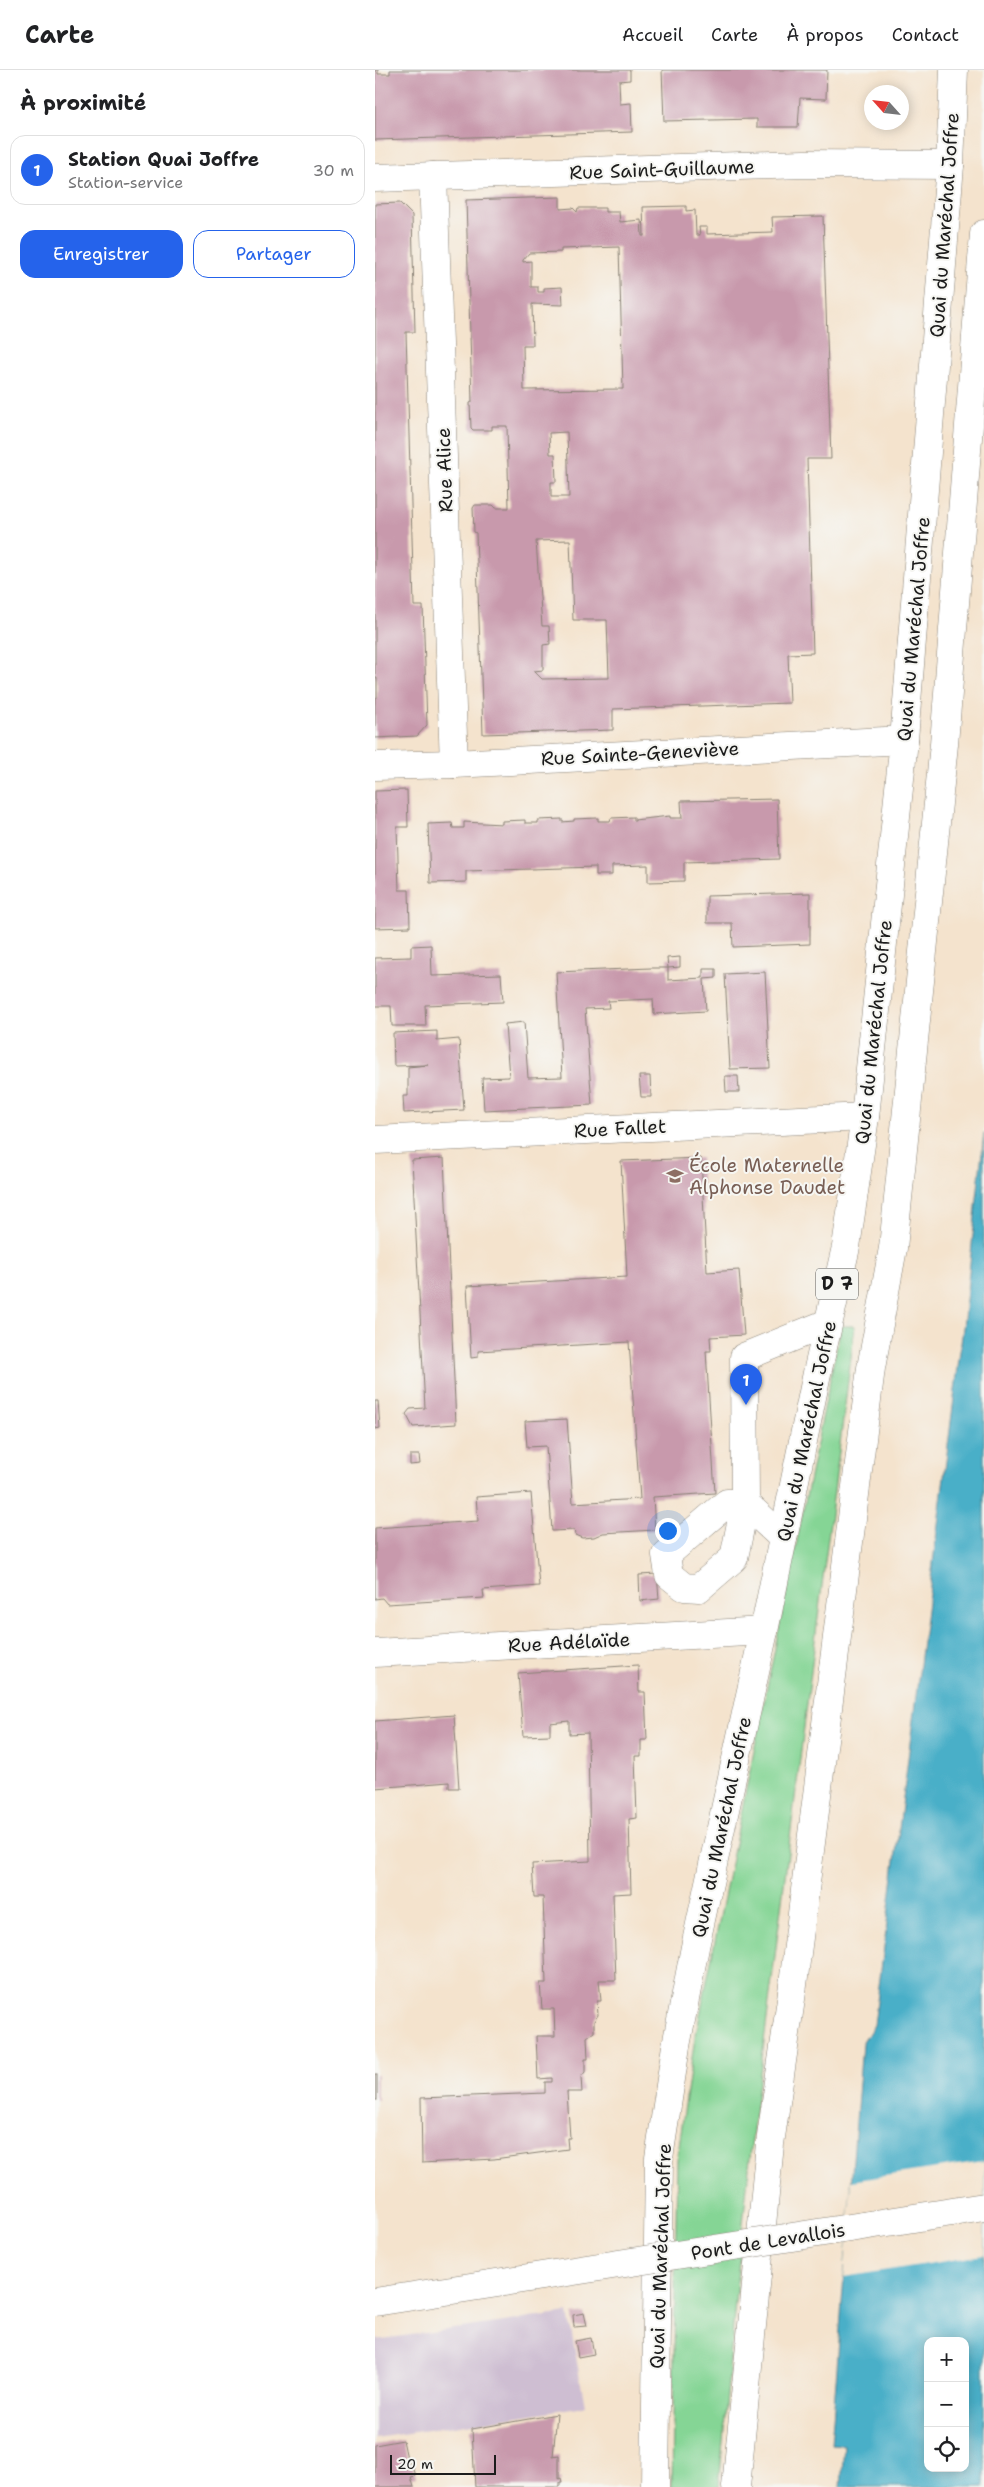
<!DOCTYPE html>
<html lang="fr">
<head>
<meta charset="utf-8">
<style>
	:root { --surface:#fff; --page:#f2f2f2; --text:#202124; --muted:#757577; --line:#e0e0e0; --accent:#2563eb }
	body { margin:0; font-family:"Shantell Sans",sans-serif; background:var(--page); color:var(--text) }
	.controls { position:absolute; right:15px; bottom:15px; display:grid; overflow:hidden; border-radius:10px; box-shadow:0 2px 12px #0003 }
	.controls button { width:45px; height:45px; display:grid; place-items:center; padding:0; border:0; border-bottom:1px solid var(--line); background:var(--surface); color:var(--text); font:25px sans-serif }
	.compass { position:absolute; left:489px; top:15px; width:45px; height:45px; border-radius:50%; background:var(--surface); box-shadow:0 2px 12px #0003; rotate:297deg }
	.scale { position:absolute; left:15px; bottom:12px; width:106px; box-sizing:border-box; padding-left:5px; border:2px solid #1c1c1c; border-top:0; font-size:14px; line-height:18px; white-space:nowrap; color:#1c1c1c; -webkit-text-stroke:4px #f6f6f2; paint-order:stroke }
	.you { position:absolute; left:292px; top:1460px; width:18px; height:18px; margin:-12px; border:4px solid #fff; border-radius:50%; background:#1a73e8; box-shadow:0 0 0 8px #1a73e833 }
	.badge { display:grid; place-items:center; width:32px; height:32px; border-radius:50%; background:var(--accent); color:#fff; font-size:16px; font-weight:700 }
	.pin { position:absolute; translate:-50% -41px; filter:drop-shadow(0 1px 2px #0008) }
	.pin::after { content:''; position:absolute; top:26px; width:18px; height:15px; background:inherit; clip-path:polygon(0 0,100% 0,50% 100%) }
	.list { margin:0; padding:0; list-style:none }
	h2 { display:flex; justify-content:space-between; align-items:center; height:65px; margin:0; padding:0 20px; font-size:21px }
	h2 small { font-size:16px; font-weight:400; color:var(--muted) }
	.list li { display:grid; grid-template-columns:32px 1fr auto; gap:15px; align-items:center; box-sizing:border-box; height:70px; margin:0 10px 10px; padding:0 10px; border:1px solid var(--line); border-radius:15px }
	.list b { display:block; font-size:19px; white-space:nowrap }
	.list p { margin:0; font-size:16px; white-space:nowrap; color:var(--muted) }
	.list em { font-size:16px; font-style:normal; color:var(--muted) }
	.actions { display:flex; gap:10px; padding:15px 20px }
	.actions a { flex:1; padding:11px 0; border:1px solid var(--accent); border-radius:15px; text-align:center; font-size:18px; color:var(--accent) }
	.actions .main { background:var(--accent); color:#fff }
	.icon { flex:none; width:28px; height:28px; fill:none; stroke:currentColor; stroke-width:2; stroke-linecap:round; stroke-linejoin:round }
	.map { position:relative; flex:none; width:609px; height:2417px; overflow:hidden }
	header { display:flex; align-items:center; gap:30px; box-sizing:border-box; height:70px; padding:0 25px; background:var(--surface); border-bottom:1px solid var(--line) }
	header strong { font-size:24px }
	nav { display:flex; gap:28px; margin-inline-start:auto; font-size:18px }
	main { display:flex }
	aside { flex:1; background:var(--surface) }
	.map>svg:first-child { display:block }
	.industrial { fill:#cebed2 }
	.green { fill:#85d595; stroke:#507858 }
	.water { fill:#49afc8; stroke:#326672; fill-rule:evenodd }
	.pier { fill:#f4e3cd }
	.building { fill:#c899ac; fill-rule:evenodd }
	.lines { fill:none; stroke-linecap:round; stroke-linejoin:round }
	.minor-casing { stroke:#888074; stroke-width:29 }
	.major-casing { stroke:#888074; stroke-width:29 }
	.minor { stroke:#fff; stroke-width:28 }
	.major { stroke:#fff; stroke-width:28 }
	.major-bridge-casing { stroke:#888074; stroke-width:29; stroke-linecap:butt }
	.major-bridge { stroke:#fff; stroke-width:28 }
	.labels { text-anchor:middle; stroke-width:4; stroke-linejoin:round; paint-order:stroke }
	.shield { fill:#f6f6f2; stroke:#5d5d5c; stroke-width:1 }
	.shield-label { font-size:18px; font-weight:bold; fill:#1c1c1c }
	.street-label { font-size:19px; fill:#1c1c1c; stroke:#f6f6f2 }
	.education-label { font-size:19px; fill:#785e54; stroke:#f6f6f2; text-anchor:start }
</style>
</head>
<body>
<header>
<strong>Carte</strong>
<nav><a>Accueil</a><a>Carte</a><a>À propos</a><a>Contact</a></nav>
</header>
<main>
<aside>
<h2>À proximité<small></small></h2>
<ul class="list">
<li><span class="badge">1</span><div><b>Station Quai Joffre</b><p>Station-service</p></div><em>30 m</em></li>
</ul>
<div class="actions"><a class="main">Enregistrer</a><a>Partager</a></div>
</aside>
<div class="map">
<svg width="609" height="2417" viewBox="0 0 609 2417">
	<rect width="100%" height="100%" fill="#f6f6f2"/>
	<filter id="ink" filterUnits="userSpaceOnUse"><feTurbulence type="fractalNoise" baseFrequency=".02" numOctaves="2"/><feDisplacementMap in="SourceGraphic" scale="10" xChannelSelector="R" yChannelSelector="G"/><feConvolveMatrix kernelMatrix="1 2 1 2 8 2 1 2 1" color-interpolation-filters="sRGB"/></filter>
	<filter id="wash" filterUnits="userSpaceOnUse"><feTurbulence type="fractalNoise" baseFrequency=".0096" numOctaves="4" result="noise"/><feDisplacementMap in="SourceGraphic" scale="20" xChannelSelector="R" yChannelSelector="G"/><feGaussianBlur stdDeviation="1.12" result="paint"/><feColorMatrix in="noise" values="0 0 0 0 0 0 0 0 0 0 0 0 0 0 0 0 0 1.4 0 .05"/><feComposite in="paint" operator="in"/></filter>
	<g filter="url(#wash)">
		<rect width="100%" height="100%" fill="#f4e3cd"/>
		<polygon class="industrial" points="193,2243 210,2336 0,2368 0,2270"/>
		<polygon class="green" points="466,1256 480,1256 379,2051 362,2210 344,2417 297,2417 302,2089 319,1974"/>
		<path class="water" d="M609 1063V2417H466L469 2376 456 2375 487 1974 499 1955 588 1258ZM553 2271H590V2398H553Z"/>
		<polygon class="pier" points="609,2091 609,2185 469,2207 476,2111"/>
		<g id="blocks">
			<g class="building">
				<polygon points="0,0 3,0 3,4 15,4 15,0 255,0 255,10 244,11 245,34 256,33 257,62 0,70"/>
				<polygon points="287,0 452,0 451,29 425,28 423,57 382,57 382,49 289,51"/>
				<path d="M185 127V139L198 138 202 142 203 138H230V142H244L245 152 266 150 267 166H269L268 137 311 136V141L320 140 321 165H325L324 157H332V164L398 162 397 147 448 146 456 389H432L438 583 413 584 415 633 238 639V660L108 664 101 463 99 462 98 438 100 435H118L121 438H134L132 356H117V360H98L96 358 95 333 97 332 91 130ZM244 177 248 319 149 320 148 275H158L157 234 188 235 187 217 169 218V222H163V217H156V191L148 192V190L154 183 186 182V179ZM192 362 194 427H176V412H181L180 384H175L174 363ZM195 470 198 550H232L234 608 167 609 159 601 168 600V575L175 574 174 556H167L161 471Z"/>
				<polygon points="25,133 37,145 40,262 31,262 39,536 48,536 52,655 42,666 0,668 0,628 2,628 2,608 0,608 0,134"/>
				<polygon points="32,720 33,757 22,757 24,820 34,820 35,857 0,858 0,721"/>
				<polygon points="402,729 404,789 309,792 309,811 273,812 273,795 237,796 237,805 221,805 221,797 91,801 91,812 55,813 53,754 77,753 78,758 89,758 89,752 127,754 127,751 150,750 150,753 163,753 163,750 187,749 187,752 199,751 199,749 223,748 223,751 235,751 236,748 259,747 259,750 295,746 295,748 307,748 306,731"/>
				<polygon points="435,823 435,874 358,877 357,853 332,853 332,826"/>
				<polygon points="56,875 57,906 126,904 128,932 50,935 51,956 17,956 16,936 0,936 0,888 36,887 36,876"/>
				<polygon points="305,887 305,897 293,898 292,888"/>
				<polygon points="276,898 293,898 293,910 328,908 328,899 341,899 341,908 329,909 331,941 279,944 278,929 233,931 234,938 210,939 217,1035 109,1040 107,1008 134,1007 130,954 149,952 153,1008 187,1007 181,902"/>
				<polygon points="390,902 395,998 355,999 350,904"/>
				<polygon points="62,961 62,971 84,969 89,1040 29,1043 28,1026 33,1026 33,997 53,995 19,996 18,963"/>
				<polygon points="264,1006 275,1006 276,1027 266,1027"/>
				<polygon points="350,1006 363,1006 364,1022 351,1022"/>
				<polygon points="69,1088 81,1354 38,1357 31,1344 35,1339 50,1338 37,1090"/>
				<polygon points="326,1088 332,1202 364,1200 369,1265 335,1267 336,1281 331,1281 340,1423 278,1427 280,1460 228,1463 219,1467 207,1468 200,1465 199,1460 177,1461 171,1376 152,1377 150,1351 192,1349 198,1433 265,1429 254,1272 103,1281 103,1287 96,1288 92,1216 252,1207 246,1091"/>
				<polygon points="0,1331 3,1331 5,1358 0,1359"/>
				<polygon points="35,1385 44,1385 45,1394 35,1395"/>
				<polygon points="156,1423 164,1516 108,1520 109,1528 12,1534 7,1528 0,1529 0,1458 103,1451 101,1427"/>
				<polygon points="282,1504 284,1529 265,1531 264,1505"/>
				<polygon points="263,1595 264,1622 270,1622 272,1670 266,1670 266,1686 260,1686 262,1748 254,1749 256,1823 238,1824 241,1910 224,1910 226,1931 222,1931 223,1945 219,1951 219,1962 212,1967 213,1989 210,1989 210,2002 206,2007 207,2022 192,2022 195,2068 192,2068 193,2079 119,2089 47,2093 46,2028 170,2023 170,2012 177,2012 177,2008 163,2009 161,1966 180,1966 179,1939 167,1939 165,1913 171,1913 168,1827 159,1827 157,1794 215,1791 213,1663 194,1664 194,1651 175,1653 175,1665 148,1666 143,1603"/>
				<polygon points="79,1645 84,1718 74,1718 74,1712 0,1718 0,1651"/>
				<rect x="0" y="2005" width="2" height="25"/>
				<polygon points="209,2243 212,2256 199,2257 198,2245"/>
				<polygon points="216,2268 219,2284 203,2287 200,2271"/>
				<polygon points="182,2344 178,2386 184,2385 184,2409 186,2408 187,2412 185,2412 185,2417 100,2417 97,2359"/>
				<polygon points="28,2370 33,2393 37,2393 41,2406 36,2407 39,2417 0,2417 0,2375"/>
			</g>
		</g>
	</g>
	<g filter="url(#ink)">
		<use href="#blocks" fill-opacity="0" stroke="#888074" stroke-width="1"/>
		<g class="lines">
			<g class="minor-casing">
				<g id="minor">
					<polyline points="58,106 79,694"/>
					<polyline points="0,108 429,94 575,95"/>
					<polyline points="0,696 79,694 529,670"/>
					<polyline points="0,1070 490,1047"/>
					<polygon points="352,1433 370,1433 359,1488 324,1518 309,1517 294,1505 291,1485"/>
					<polyline points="408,1468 370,1433 369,1287 453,1253"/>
					<polyline points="0,1583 389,1561"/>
				</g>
			</g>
			<g class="major-casing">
				<g id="major">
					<polyline points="280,2417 284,2088 301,1976 320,1877 389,1561 442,1303 471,1177 490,1047 529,670 575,95 579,0"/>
					<polyline points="361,2417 395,2074 418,1915 496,1298 518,1178 569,674 609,164"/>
				</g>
			</g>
			<use href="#minor" class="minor"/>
			<use href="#major" class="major"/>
			<g class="major-bridge-casing">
				<polyline id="major-bridge" points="0,2232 609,2137"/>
			</g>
			<use href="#major-bridge" class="major-bridge"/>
		</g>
	</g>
	<defs>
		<g id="school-bare" transform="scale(1.35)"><path d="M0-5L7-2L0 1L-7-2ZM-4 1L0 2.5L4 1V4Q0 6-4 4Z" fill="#8d6e63" stroke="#f6f6f2" stroke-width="2.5" paint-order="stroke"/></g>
	</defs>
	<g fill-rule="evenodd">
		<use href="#school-bare" x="300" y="1106"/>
	</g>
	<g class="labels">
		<rect class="shield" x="441" y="1198.5" width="42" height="31" rx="4"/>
		<g class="shield-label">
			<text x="462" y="1220">D 7</text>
		</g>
		<g class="street-label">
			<text transform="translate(287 99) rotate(-2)" y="7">Rue Saint-Guillaume</text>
			<text transform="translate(569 155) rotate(-86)" y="7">Quai du Maréchal Joffre</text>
			<text transform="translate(69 400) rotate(-92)" y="7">Rue Alice</text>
			<text transform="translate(538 559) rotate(-85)" y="7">Quai du Maréchal Joffre</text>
			<text transform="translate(265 683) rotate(-3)" y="7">Rue Sainte-Geneviève</text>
			<text transform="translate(498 962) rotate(-84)" y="7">Quai du Maréchal Joffre</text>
			<text transform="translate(245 1058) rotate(-3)" y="7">Rue Fallet</text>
			<text transform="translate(431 1361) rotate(-78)" y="7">Quai du Maréchal Joffre</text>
			<text transform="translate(194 1572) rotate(-3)" y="7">Rue Adélaïde</text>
			<text transform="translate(346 1757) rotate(-78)" y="7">Quai du Maréchal Joffre</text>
			<text transform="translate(393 2171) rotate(-9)" y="7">Pont de Levallois</text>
			<text transform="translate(285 2186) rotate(-88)" y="7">Quai du Maréchal Joffre</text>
		</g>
		<g class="education-label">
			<text x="314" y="1102">École Maternelle<tspan x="314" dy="22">Alphonse Daudet</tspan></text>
		</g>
	</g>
</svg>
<div class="controls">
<button>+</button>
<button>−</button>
<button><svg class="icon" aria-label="locate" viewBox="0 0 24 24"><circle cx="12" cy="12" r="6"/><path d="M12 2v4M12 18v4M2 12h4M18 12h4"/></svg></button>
</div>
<svg class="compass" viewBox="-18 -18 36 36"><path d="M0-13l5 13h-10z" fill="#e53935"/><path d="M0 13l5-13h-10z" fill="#757577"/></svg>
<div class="scale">20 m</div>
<div class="you"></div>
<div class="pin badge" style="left:371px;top:1335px">1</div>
</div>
</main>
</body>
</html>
